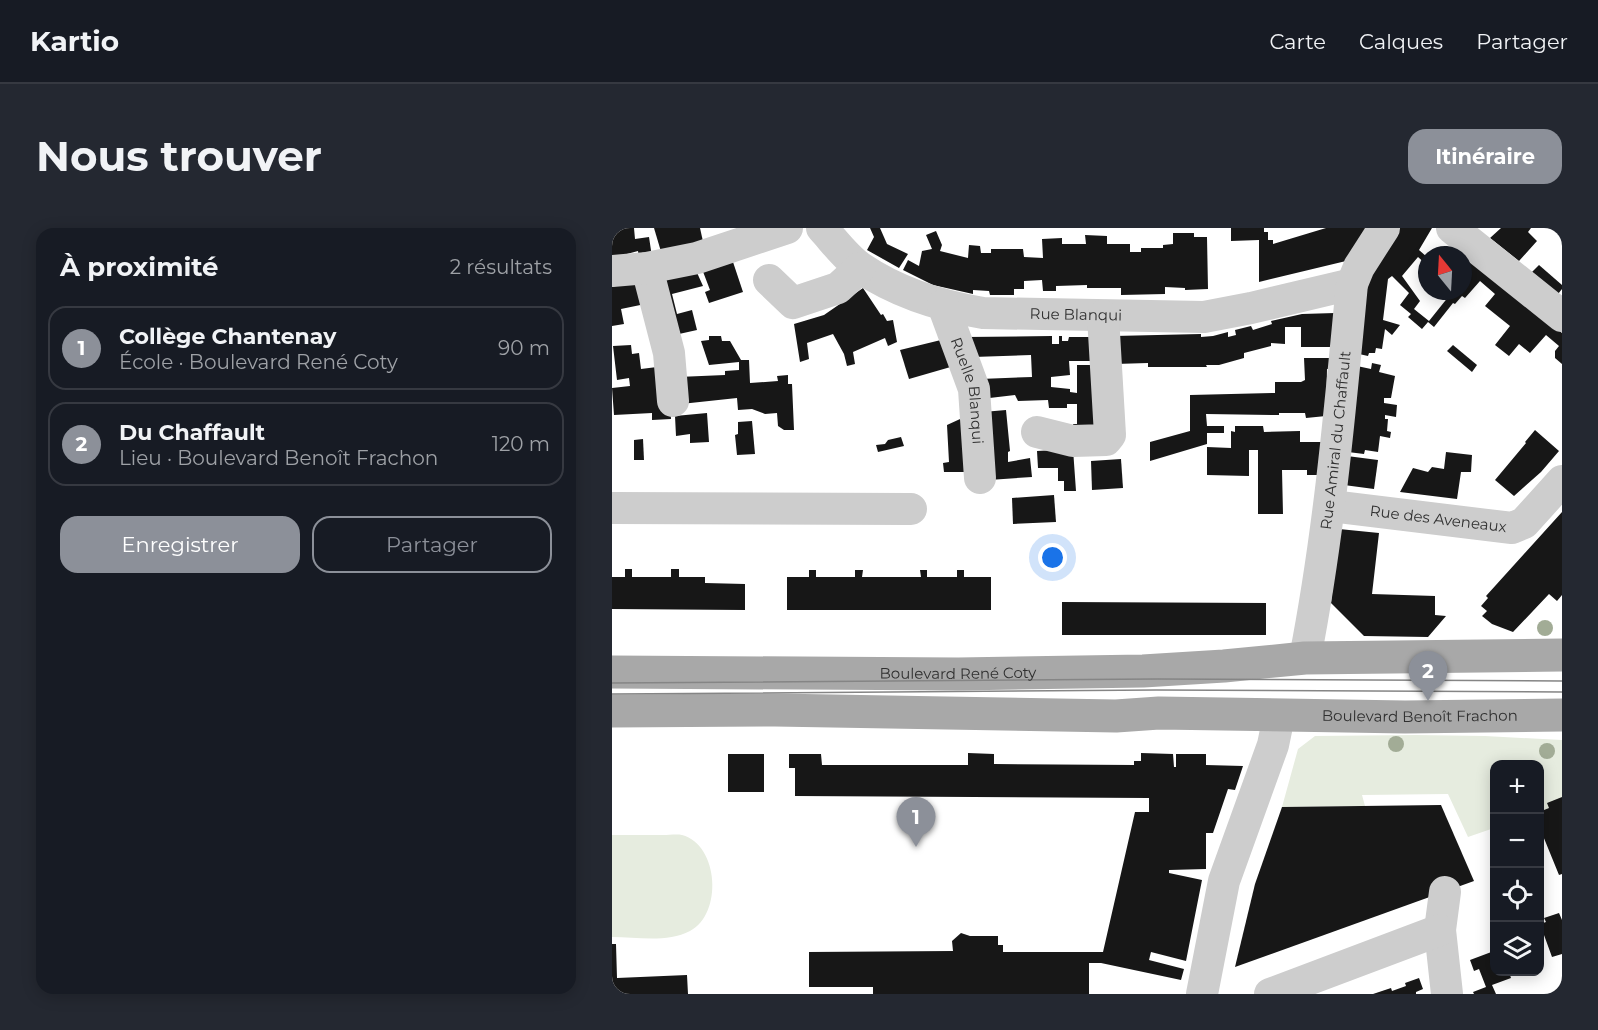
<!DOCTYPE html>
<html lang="fr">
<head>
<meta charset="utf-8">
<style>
	:root { --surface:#171b24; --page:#242831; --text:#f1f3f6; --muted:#9ea1a6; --line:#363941; --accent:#8c9099 }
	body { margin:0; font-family:Montserrat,sans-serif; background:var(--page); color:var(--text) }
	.controls { position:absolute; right:18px; bottom:18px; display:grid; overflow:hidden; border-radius:12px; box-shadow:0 3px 15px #0003 }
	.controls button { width:54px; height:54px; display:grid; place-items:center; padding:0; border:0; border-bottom:2px solid var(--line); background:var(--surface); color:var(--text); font:30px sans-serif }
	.compass { position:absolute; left:806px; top:18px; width:54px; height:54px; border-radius:50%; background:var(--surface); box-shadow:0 3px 15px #0003; rotate:342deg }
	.you { position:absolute; left:441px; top:330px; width:21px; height:21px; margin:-15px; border:4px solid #fff; border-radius:50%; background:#1a73e8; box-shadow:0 0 0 9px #1a73e833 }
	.badge { display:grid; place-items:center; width:39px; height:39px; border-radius:50%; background:var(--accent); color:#fff; font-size:20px; font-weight:700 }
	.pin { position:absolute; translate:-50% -50px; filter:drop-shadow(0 2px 3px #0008) }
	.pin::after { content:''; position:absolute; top:32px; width:21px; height:18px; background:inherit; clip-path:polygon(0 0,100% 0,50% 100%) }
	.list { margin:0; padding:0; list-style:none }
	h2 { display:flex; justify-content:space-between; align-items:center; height:78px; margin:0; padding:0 24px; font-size:26px }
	h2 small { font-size:20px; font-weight:400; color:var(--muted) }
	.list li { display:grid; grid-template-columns:39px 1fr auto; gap:18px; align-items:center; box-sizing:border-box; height:84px; margin:0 12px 12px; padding:0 12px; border:2px solid var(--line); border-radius:18px }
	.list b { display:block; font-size:22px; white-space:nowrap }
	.list p { margin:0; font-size:20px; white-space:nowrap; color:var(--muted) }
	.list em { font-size:20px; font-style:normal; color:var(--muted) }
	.actions { display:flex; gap:12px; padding:18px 24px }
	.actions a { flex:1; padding:14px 0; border:2px solid var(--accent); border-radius:18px; text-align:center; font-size:21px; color:var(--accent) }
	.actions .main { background:var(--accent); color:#fff }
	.icon { flex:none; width:33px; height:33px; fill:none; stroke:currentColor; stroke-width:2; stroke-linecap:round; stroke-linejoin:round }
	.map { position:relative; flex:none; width:950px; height:766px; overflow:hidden; border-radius:18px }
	header { display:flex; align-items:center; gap:36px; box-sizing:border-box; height:84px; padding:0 30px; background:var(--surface); border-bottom:2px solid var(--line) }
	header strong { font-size:28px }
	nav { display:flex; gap:33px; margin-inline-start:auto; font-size:21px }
	.intro { display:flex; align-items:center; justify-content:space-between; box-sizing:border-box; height:144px; padding:0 36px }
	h1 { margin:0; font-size:42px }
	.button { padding:15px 27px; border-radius:18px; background:var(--accent); color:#fff; font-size:21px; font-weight:700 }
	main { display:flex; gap:36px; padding:0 36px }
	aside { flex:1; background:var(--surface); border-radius:18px; box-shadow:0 3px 15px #0003 }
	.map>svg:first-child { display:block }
	.green { fill:#e6ecdf }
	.building { fill:#171717 }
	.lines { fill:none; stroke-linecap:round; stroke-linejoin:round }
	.minor { stroke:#cdcdcd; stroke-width:32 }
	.major { stroke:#a8a8a8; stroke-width:33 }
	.tram { stroke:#858585; stroke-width:1.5 }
	.tree { fill:#a2ac96 }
	.labels { text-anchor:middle; stroke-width:6; stroke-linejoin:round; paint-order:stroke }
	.street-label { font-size:15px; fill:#303030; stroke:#fff }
</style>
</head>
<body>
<header>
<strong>Kartio</strong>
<nav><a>Carte</a><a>Calques</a><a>Partager</a></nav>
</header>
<div class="intro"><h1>Nous trouver</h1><a class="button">Itinéraire</a></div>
<main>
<aside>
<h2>À proximité<small>2 résultats</small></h2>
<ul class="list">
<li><span class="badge">1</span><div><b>Collège Chantenay</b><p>École · Boulevard René Coty</p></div><em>90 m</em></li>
<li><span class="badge">2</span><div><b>Du Chaffault</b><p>Lieu · Boulevard Benoît Frachon</p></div><em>120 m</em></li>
</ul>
<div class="actions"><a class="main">Enregistrer</a><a>Partager</a></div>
</aside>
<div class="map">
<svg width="950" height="766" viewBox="0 0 950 766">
	<rect width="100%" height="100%" fill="#fff"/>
	<g class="green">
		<polygon points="804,507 873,508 950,512 950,569 937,580 928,584 927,536 882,536 882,600 856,609 836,566 750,567 753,578 670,579 686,521 703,508"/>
		<path d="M0 607C17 607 34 607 51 607 57 607 65 606 70 607 107 617 111 686 78 703 55 715 25 709 0 709Z"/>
	</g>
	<g class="building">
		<polygon points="0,0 22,0 23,11 37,9 40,29 27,31 26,23 0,30"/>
		<polygon points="42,0 88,0 92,18 50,27"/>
		<polygon points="258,0 268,0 275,16 296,26 287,40 255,22 262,9"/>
		<polygon points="619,0 652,0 652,4 656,4 656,12 661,12 661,16 714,0 755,0 734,33 647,54 647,12 619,13"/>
		<polygon points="785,0 820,0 807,22 815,29 815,37 806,29 790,48 808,73 802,81 817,93 841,63 851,63 851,26 853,24 950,105 950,136 943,130 943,123 947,118 934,107 918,125 907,116 897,128 883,117 898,98 873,78 883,66 868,53 853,70 850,68 843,76 841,75 822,99 816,94 810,101 796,89 799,86 788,77 797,65 780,48 776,51 771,92 788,97 780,107 773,101 770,121 764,120 763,125 757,125 756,128 747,126 756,49"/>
		<polygon points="889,0 919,0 916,4 925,13 907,33 878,10"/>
		<polygon points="324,3 330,17 328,23 356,30 357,17 368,18 369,25 379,25 379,21 411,21 412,29 431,30 430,11 450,10 450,16 474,16 473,7 495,8 495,16 518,16 518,24 529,24 529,20 551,20 551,17 561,16 561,5 582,5 582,9 595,9 596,61 573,62 573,60 553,59 553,66 509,67 509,60 475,60 475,57 444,58 444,63 431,63 430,52 412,53 412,61 402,61 402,67 378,67 377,63 361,62 361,66 321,57 291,42 296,32 307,38 310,23 320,21 314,7"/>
		<polygon points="120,31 131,64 97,75 93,64 98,62 90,41"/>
		<polygon points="927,37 950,57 950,61 946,66 920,44"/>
		<polygon points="82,38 91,58 60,66 65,86 80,82 85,102 58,108 43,47"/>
		<polygon points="32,50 38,75 9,81 12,96 0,98 0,59"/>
		<polygon points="251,60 269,87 271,86 275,93 281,92 285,114 276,118 273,110 241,124 243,136 235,138 232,126 221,106 195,115 197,131 188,134 182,96 212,87"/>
		<polygon points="723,85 722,119 689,119 689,99 673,99 673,116 659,115 659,118 632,125 632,130 607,137 594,137 595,139 536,139 536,135 503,136 502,108 589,106 589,109 601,108 616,104 616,109 624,107 623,102 639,98 641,102 660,96 659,93 690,86"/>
		<polygon points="97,108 109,108 110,113 118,113 129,132 137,132 138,155 166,153 165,148 176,147 176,156 180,156 182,202 172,202 166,198 165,185 153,186 140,181 126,182 125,170 69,176 66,149 113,147 113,143 127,142 127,134 97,137 89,113 97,112"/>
		<polygon points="440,108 440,116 447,116 447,108 450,108 450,113 456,113 457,109 487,109 487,133 457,133 458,147 439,149 439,159 458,161 458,164 465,165 465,137 487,137 488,202 461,205 461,196 465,196 465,176 455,176 455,180 437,180 436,172 406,173 403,167 369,171 368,151 420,149 419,127 361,129 354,109"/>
		<polygon points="333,111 342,138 297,151 288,122"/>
		<polygon points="19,117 20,126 27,125 29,141 53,138 57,155 59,191 40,192 40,185 2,187 0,160 18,158 17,150 5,152 1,118"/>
		<polygon points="841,117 865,137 860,144 835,123"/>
		<polygon points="692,130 720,130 719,141 715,141 714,188 694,190 693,185 667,185 667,187 594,186 595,198 612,198 612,205 595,205 595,216 538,233 538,214 578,203 578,167 663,165 663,154 689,154 693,152"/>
		<polygon points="760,135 769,137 767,144 783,148 779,170 772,170 772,175 785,177 784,189 773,187 773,191 776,191 775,203 779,204 778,210 768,208 766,224 753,222 752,226 736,224 745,138 759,141"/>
		<polygon points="394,182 398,223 396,224 396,234 418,230 420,249 377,252 371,184"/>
		<polygon points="95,185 97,214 78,215 78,206 64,208 63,188"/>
		<polygon points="359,186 360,244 332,244 331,235 337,234 335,197"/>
		<polygon points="140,193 143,226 125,227 123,207 126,206 126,194"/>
		<polygon points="623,198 651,198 652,204 688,203 688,214 712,214 708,247 695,247 695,242 670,242 671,286 646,286 646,222 637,222 637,248 595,247 595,219 619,220 619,203 623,204"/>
		<polygon points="923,202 947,223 929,244 902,268 883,252 914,215 913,214"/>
		<polygon points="289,209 292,218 266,224 264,217 273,216 276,212"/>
		<polygon points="31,211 32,232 22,232 22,212"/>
		<polygon points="461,221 464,263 452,263 452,253 446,253 446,240 426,240 425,223"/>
		<polygon points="834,224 860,227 859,244 849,244 845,271 788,264 801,240 816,244 820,239 832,241"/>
		<polygon points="735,228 766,232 762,261 732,257"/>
		<polygon points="509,231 511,260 480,262 479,233"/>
		<polygon points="442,267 444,294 401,296 400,270"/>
		<polygon points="950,284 950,367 945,373 937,366 901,404 880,396 870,388 875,383 869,378 876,370 874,368"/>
		<polygon points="727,301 767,305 760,366 823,368 823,387 834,388 816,409 752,408 719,375"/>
		<polygon points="13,341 20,341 20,349 59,349 59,341 67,341 67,349 93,349 93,355 133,356 133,382 0,381 0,349 13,349"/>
		<polygon points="197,342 204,342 204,349 243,349 243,342 251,342 250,349 309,349 308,342 315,342 315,349 345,349 345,342 352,342 352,349 379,349 379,382 175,382 175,349 197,349"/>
		<polygon points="450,374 654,375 654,407 450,407"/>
		<polygon points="356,525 382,526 382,536 522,537 522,533 529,533 529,525 561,526 562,539 564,539 564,526 594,526 594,537 631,538 623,562 616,561 601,605 594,605 594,641 557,642 557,645 590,652 574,733 539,724 537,732 572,741 569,752 489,735 477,735 477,766 261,766 261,759 197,759 197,724 341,723 340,713 349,705 358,708 386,708 386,717 391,717 391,724 491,724 523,584 537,584 537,570 183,568 183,540 177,540 177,526 209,526 210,537 356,537"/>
		<rect x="116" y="526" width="36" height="38"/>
		<polygon points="950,569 950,646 947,647 927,598 927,584 937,580 935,575"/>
		<polygon points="829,577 862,653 623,739 643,656 670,579"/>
		<polygon points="947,685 950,692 950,726 940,729 928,696 934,694 932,690"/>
		<polygon points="0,716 4,716 5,750 75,747 76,766 0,766"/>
		<polygon points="882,723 882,744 897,744 899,750 880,757 884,766 862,766 861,764 874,759 867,741 862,743 858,732"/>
		<polygon points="807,750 811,761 804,764 804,766 761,766 779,760 780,763 794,758 793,755"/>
	</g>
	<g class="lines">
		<g class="minor">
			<path id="s1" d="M210 0C222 13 235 31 249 40 286 65 328 78 371 85L592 89 639 80 740 56"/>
			<polyline points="840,0 950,88"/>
			<polyline points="35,40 57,125 61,173"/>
			<polyline points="0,43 35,40 85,30 175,0"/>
			<polyline points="157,52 181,75 226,60 248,40"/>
			<path id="s2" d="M331 77 362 161 368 250"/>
			<polyline points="425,204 461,213 494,212 498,207 491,88"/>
			<path id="s3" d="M719 278 900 300 912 295 950 253"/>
			<polyline points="0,280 299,281"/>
			<path id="s4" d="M693 430C717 307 728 182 740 56L747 39 772 0"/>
			<polyline points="833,664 828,702 835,766"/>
			<polyline points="590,766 612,653 661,517 667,488"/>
			<polyline points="658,766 828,702"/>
		</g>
		<g class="major">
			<path id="s5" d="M0 444 346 446 531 443 612 438 693 430 950 427"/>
			<path id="s6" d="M0 483 163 482 504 488 547 485 793 489 950 487"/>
		</g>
		<g class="tram">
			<polyline points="0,455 545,451 950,453"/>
			<polyline points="0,466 544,462 950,464"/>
		</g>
	</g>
	<g class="tree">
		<circle cx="933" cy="400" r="8"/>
		<circle cx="784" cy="516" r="8"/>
		<circle cx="935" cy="523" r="8"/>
	</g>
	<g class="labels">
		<g class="street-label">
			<text dy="5" stroke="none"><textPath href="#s1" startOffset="280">Rue Blanqui</textPath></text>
			<text dy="5" stroke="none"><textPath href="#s2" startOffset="90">Ruelle Blanqui</textPath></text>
			<text dy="5" stroke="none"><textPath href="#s4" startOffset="220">Rue Amiral du Chaffault</textPath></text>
			<text dy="5" stroke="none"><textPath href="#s3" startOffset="108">Rue des Aveneaux</textPath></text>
			<text dy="5" stroke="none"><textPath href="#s5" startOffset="346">Boulevard René Coty</textPath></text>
			<text dy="5" stroke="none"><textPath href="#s6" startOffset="808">Boulevard Benoît Frachon</textPath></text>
		</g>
	</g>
</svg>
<div class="controls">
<button>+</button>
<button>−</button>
<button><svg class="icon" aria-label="locate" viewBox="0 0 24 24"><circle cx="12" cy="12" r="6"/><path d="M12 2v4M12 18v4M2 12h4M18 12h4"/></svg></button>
<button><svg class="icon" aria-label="layers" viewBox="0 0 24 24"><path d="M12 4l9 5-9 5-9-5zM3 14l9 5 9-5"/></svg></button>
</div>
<svg class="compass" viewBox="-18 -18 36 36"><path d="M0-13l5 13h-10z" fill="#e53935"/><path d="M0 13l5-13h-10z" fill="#9ea1a6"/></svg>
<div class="you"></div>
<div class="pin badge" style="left:304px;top:619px">1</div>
<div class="pin badge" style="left:816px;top:473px">2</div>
</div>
</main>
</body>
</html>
